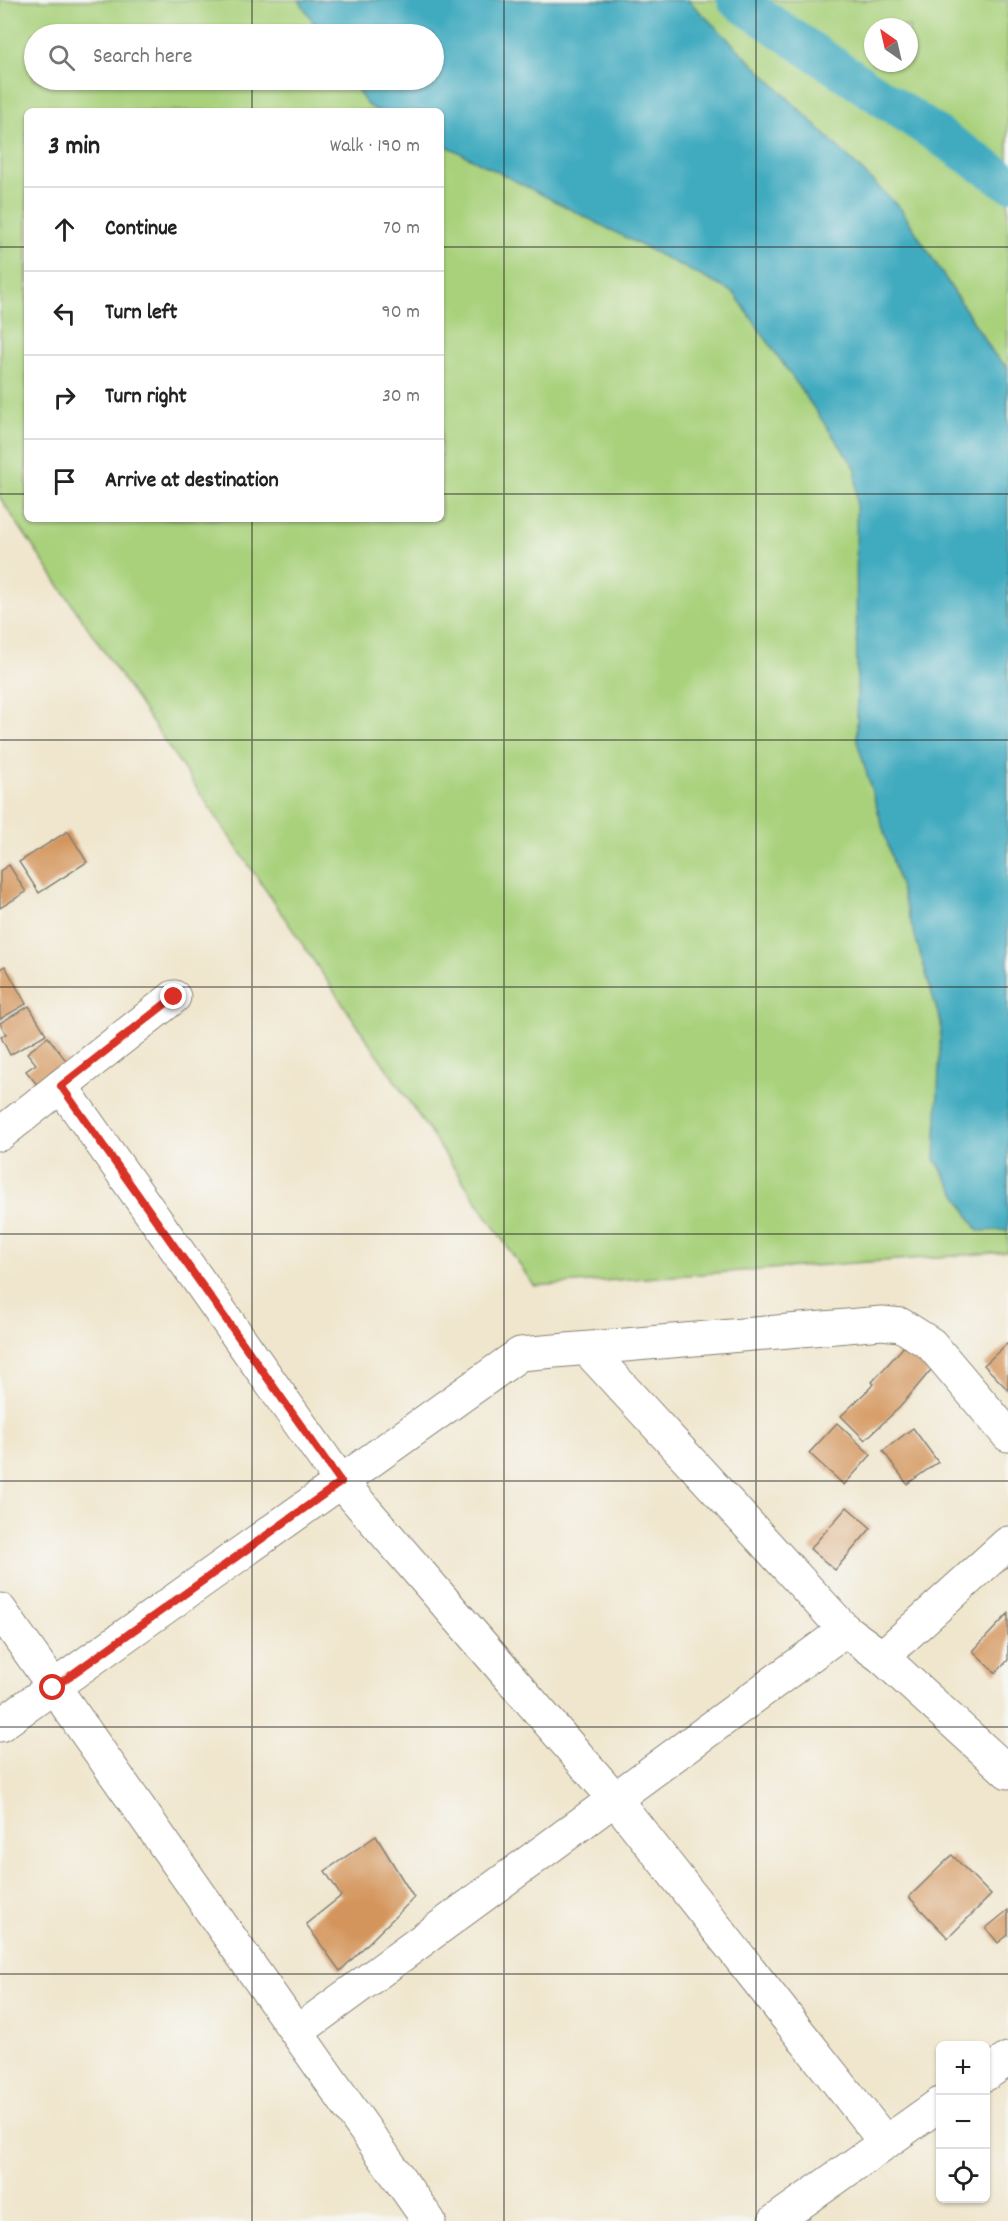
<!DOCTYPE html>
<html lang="en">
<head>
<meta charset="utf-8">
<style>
	:root { --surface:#fff; --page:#f6f6f6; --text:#222; --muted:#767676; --line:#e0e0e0 }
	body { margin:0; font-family:Dekko,sans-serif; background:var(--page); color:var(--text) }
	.controls { position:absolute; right:18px; bottom:18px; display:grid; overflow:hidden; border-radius:9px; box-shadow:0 2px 4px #0004 }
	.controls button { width:54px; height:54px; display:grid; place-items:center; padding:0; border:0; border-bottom:2px solid var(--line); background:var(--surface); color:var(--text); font:30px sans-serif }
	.compass { position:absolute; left:864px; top:18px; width:54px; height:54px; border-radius:50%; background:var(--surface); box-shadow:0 2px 4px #0004; rotate:326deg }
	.stop { position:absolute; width:18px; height:18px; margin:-14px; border:4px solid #d93025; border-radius:50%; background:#fff }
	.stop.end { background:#d93025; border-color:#fff; box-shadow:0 2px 6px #0008 }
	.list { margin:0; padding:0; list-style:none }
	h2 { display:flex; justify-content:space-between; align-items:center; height:78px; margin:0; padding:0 24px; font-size:26px }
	h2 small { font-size:20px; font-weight:400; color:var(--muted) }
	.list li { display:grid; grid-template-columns:39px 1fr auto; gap:18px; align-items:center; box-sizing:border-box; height:84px; padding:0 24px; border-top:2px solid var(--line) }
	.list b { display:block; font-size:22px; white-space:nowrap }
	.list em { font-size:20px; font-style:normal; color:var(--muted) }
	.icon { flex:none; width:33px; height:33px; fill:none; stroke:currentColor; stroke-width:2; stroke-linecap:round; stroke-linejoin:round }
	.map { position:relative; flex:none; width:1008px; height:2221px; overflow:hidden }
	.search { position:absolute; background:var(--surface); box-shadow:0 2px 4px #0004; left:24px; top:24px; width:420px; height:66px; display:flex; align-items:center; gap:15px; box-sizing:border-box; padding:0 21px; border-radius:33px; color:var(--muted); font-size:22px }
	.panel { position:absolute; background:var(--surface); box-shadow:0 2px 4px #0004; left:24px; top:108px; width:420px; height:414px; border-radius:9px }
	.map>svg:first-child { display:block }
	.green { fill:#a9d17c; stroke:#62764c; stroke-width:1.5; fill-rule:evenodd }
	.water { fill:#40aabf; stroke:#2e636e; stroke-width:1.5 }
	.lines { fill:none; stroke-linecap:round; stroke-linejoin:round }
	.canal { stroke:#40aabf; stroke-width:38 }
	.building { fill:#d4955c }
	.street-casing { stroke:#868174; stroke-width:35 }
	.street { stroke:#fff; stroke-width:33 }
	.route { stroke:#d93025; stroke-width:8 }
	.grid { fill:none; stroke:#1c1c1c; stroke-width:1.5; stroke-opacity:0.55 }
</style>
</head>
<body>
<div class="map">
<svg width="1008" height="2221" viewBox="0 0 1008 2221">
	<rect width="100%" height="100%" fill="#f6f6f2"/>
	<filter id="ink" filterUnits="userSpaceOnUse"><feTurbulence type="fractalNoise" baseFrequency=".0167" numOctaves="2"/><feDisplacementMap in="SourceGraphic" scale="12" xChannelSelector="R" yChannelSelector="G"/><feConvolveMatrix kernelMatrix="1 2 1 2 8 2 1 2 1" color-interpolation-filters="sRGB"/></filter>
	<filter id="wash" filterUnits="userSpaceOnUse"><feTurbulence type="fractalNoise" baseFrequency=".008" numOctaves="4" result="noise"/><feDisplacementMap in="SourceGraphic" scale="24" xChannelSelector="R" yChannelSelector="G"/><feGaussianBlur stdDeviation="1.35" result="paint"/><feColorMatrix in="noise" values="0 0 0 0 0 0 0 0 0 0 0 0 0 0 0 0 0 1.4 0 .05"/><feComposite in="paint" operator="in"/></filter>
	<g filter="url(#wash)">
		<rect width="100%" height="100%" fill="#f0e6cd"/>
		<path class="green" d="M0 0H1008V1252L534 1286 0 498ZM873 27H909V63H873ZM34 34H434V80H34ZM27 111H441V519H27Z"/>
		<polygon class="water" points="299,0 688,0 901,209 994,354 1008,368 1008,1230 978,1231 935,1159 941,1024 857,741 856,469 734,293 441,143 441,111 379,111 367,105 351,80 434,80 434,34 321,34"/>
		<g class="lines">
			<polyline class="canal" points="736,0 1008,182"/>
		</g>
		<g id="blocks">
			<g class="building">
				<polygon points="68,831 87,862 39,893 19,862"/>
				<polygon points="9,865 26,892 0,908 0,871"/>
				<polygon points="5,966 26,1004 0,1019 0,969"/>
				<polygon points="29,1006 46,1034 10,1055 1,1037 6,1034 0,1023"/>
				<polygon points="48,1037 68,1063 38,1086 26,1071 36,1064 27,1053"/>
				<polygon points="908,1342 935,1365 900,1407 865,1440 841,1416 874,1384 872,1382"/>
				<polygon points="1008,1343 1008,1390 984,1365"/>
				<polygon points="837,1423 871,1455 844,1485 809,1453"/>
				<polygon points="913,1428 938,1462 907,1484 883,1451"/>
				<polygon points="847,1507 871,1528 835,1570 810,1549"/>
				<polygon points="1008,1614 1008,1660 996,1673 973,1651"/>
				<polygon points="376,1836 414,1898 340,1971 306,1924 341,1896 325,1871"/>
				<polygon points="952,1855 991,1895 948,1938 909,1897"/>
				<polygon points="1008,1910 1008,1935 998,1943 986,1928"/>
			</g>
		</g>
	</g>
	<g filter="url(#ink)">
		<use href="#blocks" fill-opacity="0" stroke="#868174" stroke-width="1.5"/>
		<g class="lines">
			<g class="street-casing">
				<g id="street">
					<polyline points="61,1086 341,1482 615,1799 885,2142"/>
					<polyline points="0,1134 174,997"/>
					<polyline points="587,1349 845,1630 882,1657 1008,1772"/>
					<polyline points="0,1610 429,2221"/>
					<polyline points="882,1657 1008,1543"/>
					<polyline points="0,1725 520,1354 882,1323 901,1325 931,1344 1008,1435"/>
					<polyline points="297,2032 845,1630"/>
					<polyline points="986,2074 1008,2059"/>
					<polyline points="775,2221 940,2104"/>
				</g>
			</g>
			<use href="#street" class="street"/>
		</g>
	</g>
	<g class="lines" filter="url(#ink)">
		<polyline class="route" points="53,1688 341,1482 61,1086 174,997"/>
	</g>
	<path class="grid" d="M252 0V34M504 0V2221M756 0V2221M252 80V111M0 247H27M441 247H1008M0 494H27M441 494H1008M252 519V2221M0 740H1008M0 987H1008M0 1234H1008M0 1481H1008M0 1727H1008M0 1974H1008"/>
</svg>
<div class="controls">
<button>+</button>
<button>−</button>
<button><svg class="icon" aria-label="locate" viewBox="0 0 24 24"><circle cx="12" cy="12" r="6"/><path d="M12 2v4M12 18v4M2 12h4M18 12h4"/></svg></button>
</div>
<svg class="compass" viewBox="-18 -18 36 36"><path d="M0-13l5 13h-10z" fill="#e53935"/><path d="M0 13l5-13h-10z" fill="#767676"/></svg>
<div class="stop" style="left:53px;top:1688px"></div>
<div class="stop end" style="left:174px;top:997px"></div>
<div class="search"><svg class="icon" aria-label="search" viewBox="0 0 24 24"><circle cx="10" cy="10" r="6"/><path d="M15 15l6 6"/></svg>Search here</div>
<section class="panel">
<h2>3 min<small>Walk · 190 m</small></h2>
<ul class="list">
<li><svg class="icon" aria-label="ahead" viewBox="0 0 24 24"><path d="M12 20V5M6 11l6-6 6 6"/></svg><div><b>Continue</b></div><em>70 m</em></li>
<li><svg class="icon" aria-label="left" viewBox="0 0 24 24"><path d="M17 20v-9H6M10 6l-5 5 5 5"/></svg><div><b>Turn left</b></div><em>90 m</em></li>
<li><svg class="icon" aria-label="right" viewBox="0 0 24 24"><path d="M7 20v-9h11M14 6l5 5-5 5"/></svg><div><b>Turn right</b></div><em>30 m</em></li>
<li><svg class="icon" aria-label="arrive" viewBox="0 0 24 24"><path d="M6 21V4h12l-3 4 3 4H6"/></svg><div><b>Arrive at destination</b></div></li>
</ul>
</section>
</div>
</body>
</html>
